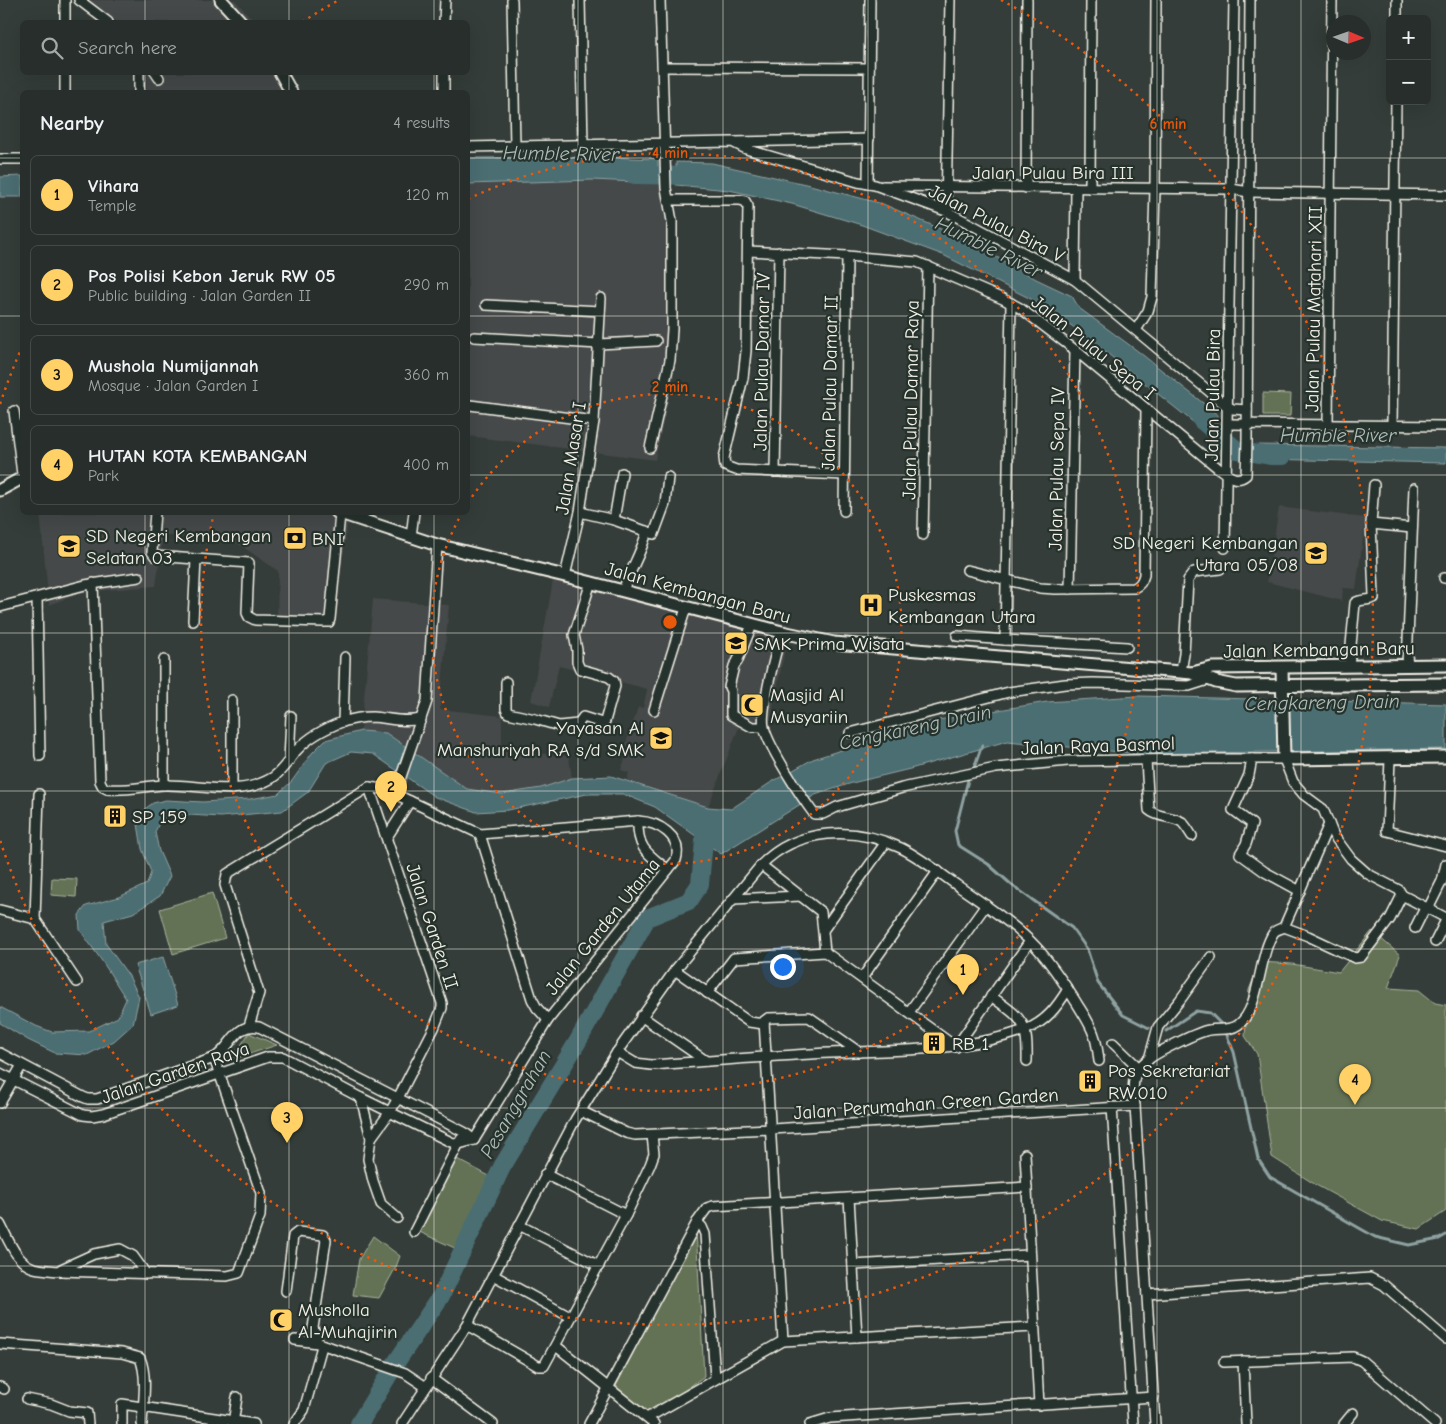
<!DOCTYPE html>
<html lang="en">
<head>
<meta charset="utf-8">
<style>
	:root { --surface:#272e2b; --page:#2f3633; --text:#f1f3f6; --muted:#a4a8a9; --line:#434a47; --accent:#ffd166 }
	body { margin:0; font-family:"Comic Neue",sans-serif; background:var(--page); color:var(--text) }
	.controls { position:absolute; right:15px; top:15px; display:grid; overflow:hidden; border-radius:8px; box-shadow:0 5px 20px #0002 }
	.controls button { width:45px; height:45px; display:grid; place-items:center; padding:0; border:0; border-bottom:1px solid var(--line); background:var(--surface); color:var(--text); font:25px sans-serif }
	.compass { position:absolute; left:1326px; top:15px; width:45px; height:45px; border-radius:50%; background:var(--surface); box-shadow:0 5px 20px #0002; rotate:92deg }
	.you { position:absolute; left:782px; top:966px; width:18px; height:18px; margin:-12px; border:4px solid #fff; border-radius:50%; background:#1a73e8; box-shadow:0 0 0 8px #1a73e833 }
	.badge { display:grid; place-items:center; width:32px; height:32px; border-radius:50%; background:var(--accent); color:#111; font-size:16px; font-weight:700 }
	.pin { position:absolute; translate:-50% -41px; filter:drop-shadow(0 1px 2px #0008) }
	.pin::after { content:''; position:absolute; top:26px; width:18px; height:15px; background:inherit; clip-path:polygon(0 0,100% 0,50% 100%) }
	.list { margin:0; padding:0; list-style:none }
	h2 { display:flex; justify-content:space-between; align-items:center; height:65px; margin:0; padding:0 20px; font-size:21px }
	h2 small { font-size:16px; font-weight:400; color:var(--muted) }
	.list li { display:grid; grid-template-columns:32px 1fr auto; gap:15px; align-items:center; box-sizing:border-box; height:80px; margin:0 10px 10px; padding:0 10px; border:1px solid var(--line); border-radius:8px }
	.list b { display:block; font-size:19px; white-space:nowrap }
	.list p { margin:0; font-size:16px; white-space:nowrap; color:var(--muted) }
	.list em { font-size:16px; font-style:normal; color:var(--muted) }
	.icon { flex:none; width:28px; height:28px; fill:none; stroke:currentColor; stroke-width:2; stroke-linecap:round; stroke-linejoin:round }
	.map { position:relative; flex:none; width:1446px; height:1424px; overflow:hidden }
	.search { position:absolute; background:var(--surface); box-shadow:0 5px 20px #0002; left:20px; top:20px; width:450px; height:55px; display:flex; align-items:center; gap:12px; box-sizing:border-box; padding:0 18px; border-radius:8px; color:var(--muted); font-size:19px }
	.panel { position:absolute; background:var(--surface); box-shadow:0 5px 20px #0002; left:20px; top:90px; width:450px; height:425px; border-radius:8px }
	.map>svg:first-child { display:block }
	.built { fill:#454848 }
	.green { fill:#637254; stroke:#acb29e }
	.water { fill:#4c6e73; stroke:#8fa2a2 }
	.lines { fill:none; stroke-linecap:round; stroke-linejoin:round }
	.stream { stroke:#8fa2a2; stroke-width:3 }
	.river { stroke:#4c6e73; stroke-width:18 }
	.street-casing { stroke:#f4f1e8; stroke-width:12 }
	.secondary-casing { stroke:#f4f1e8; stroke-width:15 }
	.street { stroke:#26332d; stroke-width:9 }
	.secondary { stroke:#26332d; stroke-width:11 }
	.grid { fill:none; stroke:#f4f1e8; stroke-width:1; stroke-opacity:0.55 }
	.ring { fill:none; stroke:#e8590c; stroke-width:2.5; stroke-dasharray:2.5 5 }
	.labels { text-anchor:middle; stroke-width:4.5; stroke-linejoin:round; paint-order:stroke }
	.street-label { font-size:19px; fill:#f4f1e8; stroke:#26332d }
	.poi-label { font-size:19px; fill:#f4f1e8; stroke:#26332d; text-anchor:start }
	.water-label { font-size:20px; font-style:italic; fill:#b1bdb9; stroke:#26332d }
	.centre { fill:#e8590c; stroke:#26332d; stroke-width:2.5 }
	.ring-label { font-size:15px; text-anchor:middle; font-weight:bold; fill:#e8590c; stroke:#26332d; stroke-width:4.5; stroke-linejoin:round; paint-order:stroke }
</style>
</head>
<body>
<div class="map">
<svg width="1446" height="1424" viewBox="0 0 1446 1424">
	<rect width="100%" height="100%" fill="#343d39"/>
	<filter id="ink" filterUnits="userSpaceOnUse"><feTurbulence type="fractalNoise" baseFrequency=".02" numOctaves="2"/><feDisplacementMap in="SourceGraphic" scale="10" xChannelSelector="R" yChannelSelector="G"/><feConvolveMatrix kernelMatrix="1 2 1 2 8 2 1 2 1" color-interpolation-filters="sRGB"/></filter>
	<g filter="url(#ink)">
		<g class="built">
			<polygon points="84,0 235,0 255,22 117,22 110,16"/>
			<polygon points="146,73 287,73 297,92 146,92"/>
			<polygon points="468,176 665,177 671,209 675,369 655,460 468,436"/>
			<polygon points="1279,507 1366,518 1356,589 1343,588 1342,601 1267,582"/>
			<polygon points="40,513 374,513 373,522 349,515 333,626 277,619 278,571 237,543 163,535 156,586 84,592 49,605"/>
			<polygon points="555,569 790,625 768,733 741,722 708,807 627,780 629,773 621,770 628,750 624,749 638,707 643,708 647,689 559,666 549,707 531,701"/>
			<polygon points="373,599 449,605 440,709 502,716 502,750 569,756 572,778 541,788 502,794 467,789 387,733 361,731"/>
		</g>
		<g class="green">
			<polygon points="1263,393 1291,394 1290,416 1263,416"/>
			<polygon points="52,878 77,879 76,897 51,895"/>
			<polygon points="212,893 225,938 173,954 160,909"/>
			<polygon points="1372,931 1400,955 1388,988 1419,990 1435,1003 1446,1005 1446,1211 1419,1229 1382,1221 1316,1185 1272,1157 1257,1054 1245,1036 1249,990 1260,962 1292,964 1339,972"/>
			<polygon points="249,1033 277,1045 231,1060"/>
			<polygon points="457,1159 491,1177 457,1249 415,1230"/>
			<polygon points="696,1228 704,1376 651,1416 614,1390"/>
			<polygon points="373,1236 400,1256 396,1267 379,1298 353,1295 359,1259"/>
		</g>
		<g class="water">
			<polygon points="605,157 658,159 658,183 592,180 468,184 468,158"/>
			<polygon points="676,162 712,163 810,185 883,204 966,240 1036,279 1072,296 1079,308 1139,352 1218,415 1218,442 1078,330 1031,299 943,255 862,225 792,204 729,190 676,185"/>
			<polygon points="22,176 22,197 0,197 0,177"/>
			<polygon points="1259,445 1446,448 1446,463 1260,459"/>
			<polygon points="1138,696 1446,704 1446,749 1140,754 1007,741 910,769 852,783 815,795 721,854 655,807 623,794 587,794 508,810 476,812 435,797 373,754 351,752 326,763 308,792 282,811 221,817 173,814 164,818 159,823 155,832 159,851 170,876 160,896 133,913 104,921 106,944 129,976 139,997 133,1024 114,1041 87,1055 55,1053 28,1040 0,1023 0,1007 36,1026 52,1032 89,1031 118,1017 126,999 104,964 80,930 79,915 86,906 119,897 147,884 151,872 142,849 138,824 146,808 153,803 166,800 203,802 250,799 278,794 292,781 312,753 325,740 361,731 386,733 467,789 502,794 541,788 572,778 611,776 708,807 731,809 770,783 813,759 932,721 1047,702"/>
			<polygon points="163,957 178,1005 151,1014 135,965"/>
		</g>
		<g class="lines">
			<g class="stream">
				<polyline points="973,771 982,745"/>
				<polyline points="967,776 968,780 955,831 958,845 988,864 1013,886 1072,928 1087,949 1098,983 1123,1015 1149,1028"/>
				<polyline points="1166,1031 1196,1011 1210,1013 1223,1026 1234,1052 1258,1159 1270,1177 1375,1237 1409,1245 1439,1239 1446,1235"/>
			</g>
			<g class="river">
				<polyline points="634,175 700,176"/>
				<polyline points="1201,420 1237,450 1270,456 1283,456"/>
				<polyline points="359,1424 397,1361 441,1296 502,1167 578,1041 647,918 689,901 700,884 704,841 704,821"/>
			</g>
			<g class="street-casing">
				<g id="street">
					<polyline points="65,0 65,22"/>
					<polyline points="79,0 108,22"/>
					<polyline points="512,0 515,146"/>
					<polyline points="580,0 583,145"/>
					<polyline points="1397,19 1397,0"/>
					<polyline points="444,22 445,0"/>
					<polyline points="663,67 869,68"/>
					<polyline points="65,72 65,92"/>
					<polyline points="155,72 159,78"/>
					<polyline points="444,72 444,92"/>
					<polyline points="139,92 139,72"/>
					<polyline points="734,142 869,139"/>
					<polyline points="468,147 732,142 746,149 858,182 875,185 946,211 1075,280 1228,407 1233,409 1247,410"/>
					<polyline points="0,159 22,159"/>
					<polyline points="868,184 870,0"/>
					<polyline points="883,186 1231,189 1249,192 1446,195"/>
					<polyline points="1026,188 1027,0"/>
					<polyline points="1090,188 1091,0"/>
					<polyline points="669,200 740,200 745,201 748,206 746,351 743,378 724,458 725,466 736,470 844,475"/>
					<polyline points="946,211 950,0"/>
					<path d="M748 251 847 256 917 262 1003 299 1020 308 1075 350 1218 468C1227 474 1236 484 1246 475L1247 441 1250 0"/>
					<polyline points="1075,280 1076,188"/>
					<polyline points="1011,303 1005,640 1127,647"/>
					<polyline points="486,305 600,311"/>
					<polyline points="1136,330 1148,311 1152,297 1155,189 1156,0"/>
					<polyline points="474,337 599,344 656,341"/>
					<polyline points="470,405 594,421"/>
					<polyline points="14,411 22,474"/>
					<polyline points="1228,424 1446,426"/>
					<polyline points="1328,424 1332,0"/>
					<polyline points="1392,425 1396,101"/>
					<polyline points="650,448 670,360 672,329 672,221 666,188 660,0"/>
					<polyline points="775,472 779,252"/>
					<polyline points="844,511 847,256"/>
					<polyline points="155,512 152,552 155,556 249,563 247,613 249,617 255,620 324,622 329,622 330,619 340,514"/>
					<polyline points="580,512 614,520 654,534 665,504 668,477"/>
					<polyline points="614,520 622,473"/>
					<polyline points="1371,524 1412,528"/>
					<polyline points="923,535 928,266"/>
					<polyline points="411,537 414,512"/>
					<polyline points="1225,548 1234,0"/>
					<path d="M967 570 1040 588 1055 589 1134 588C1140 585 1142 582 1144 575L1146 409"/>
					<polyline points="565,576 580,512 594,421 601,298"/>
					<polyline points="1444,578 1446,578"/>
					<path d="M93 583 100 781 103 787 107 789C126 791 145 786 164 785 200 784 238 798 272 778 283 771 289 759 297 750 309 737 326 728 342 722 352 719 362 717 372 717 389 718 404 723 421 719"/>
					<polyline points="1070,589 1075,350"/>
					<path d="M623 591C630 570 642 552 647 531"/>
					<polyline points="37,598 40,756"/>
					<polyline points="0,607 85,585 139,577"/>
					<polyline points="193,621 196,559"/>
					<polyline points="752,625 737,662 734,666 729,687 731,691 731,715 752,727 763,727"/>
					<path d="M782 632C776 650 760 711 764 727 768 746 802 798 814 814H823L837 807 902 788 996 768 1068 761 1195 759H1284L1293 782 1304 795 1323 809 1334 836 1351 859 1368 874 1399 890 1402 895 1446 918"/>
					<polyline points="957,636 1005,640"/>
					<polyline points="164,660 164,785"/>
					<polyline points="1407,665 1414,488"/>
					<path d="M1349 666 1355 603C1360 599 1368 601 1374 598V595L1371 524 1374 485"/>
					<polyline points="1181,672 1184,654 1188,580 1194,572 1220,569"/>
					<polyline points="506,682 506,709 508,713 535,719 559,726 578,724 583,717 602,723 605,721 615,686 614,681 609,677 580,669 577,662 577,650 574,635 591,582"/>
					<polyline points="654,710 686,608"/>
					<polyline points="343,722 345,657"/>
					<polyline points="850,733 1009,692 1065,684 1093,683 1189,686 1208,680"/>
					<polyline points="1252,759 1249,775 1233,810 1252,824 1246,844 1240,854 1265,872 1300,891"/>
					<polyline points="1390,759 1387,831 1446,846"/>
					<path d="M1146 760 1149 810C1158 818 1172 816 1182 822 1186 826 1189 831 1192 836"/>
					<polyline points="289,761 291,716"/>
					<polyline points="369,787 442,1003 442,1008 434,1028 398,1098 390,1112 371,1138"/>
					<polyline points="232,789 232,700"/>
					<polyline points="39,794 35,919 77,982"/>
					<polyline points="395,794 427,701 437,545"/>
					<path d="M638 821C637 849 648 854 668 870"/>
					<polyline points="480,834 532,999 537,1008 548,1020"/>
					<polyline points="387,837 410,801"/>
					<polyline points="761,865 821,912 825,952"/>
					<polyline points="733,899 801,896"/>
					<polyline points="1428,909 1442,881 1446,864"/>
					<polyline points="0,910 35,919"/>
					<polyline points="1284,927 1308,936 1355,958 1361,957 1390,919 1402,895"/>
					<polyline points="1415,928 1425,908"/>
					<polyline points="824,929 886,842"/>
					<polyline points="1435,942 1446,920"/>
					<polyline points="675,970 749,1022 764,1024"/>
					<polyline points="862,978 938,871"/>
					<polyline points="707,993 734,958 825,952 956,1047"/>
					<path d="M991 996C1022 1019 1028 1020 1027 1061"/>
					<polyline points="909,1012 986,905"/>
					<polyline points="641,1016 706,1061"/>
					<path d="M249 1026 259 993 225 885 227 874 369 787 382 789 395 794 480 834 638 821C658 822 683 836 676 860L548 1020 474 1140"/>
					<polyline points="1113,1043 1139,1068"/>
					<polyline points="956,1047 1030,941"/>
					<path d="M617 1052 635 1063 651 1065C711 1061 770 1056 830 1053 895 1050 963 1052 1025 1030 1046 1022 1057 1007 1068 989"/>
					<path d="M0 1053 83 1097 88 1099H97L214 1058C233 1047 233 1023 259 1027L464 1132 474 1140"/>
					<polyline points="1149,1059 1158,1027 1180,1000 1211,957"/>
					<polyline points="0,1073 83,1115 92,1116 103,1114 268,1057 283,1057 361,1098 451,1142 459,1144 474,1140"/>
					<polyline points="361,1098 371,1138 368,1159 373,1181 381,1204 397,1218"/>
					<polyline points="0,1103 22,1065"/>
					<polyline points="1112,1107 1133,1424"/>
					<polyline points="581,1111 626,1133 635,1135 772,1129 1135,1106"/>
					<polyline points="1025,1154 1039,1405"/>
					<polyline points="545,1174 626,1215"/>
					<polyline points="849,1198 857,1337"/>
					<polyline points="697,1222 702,1227 705,1234 715,1378"/>
					<path d="M0 1224C8 1238 16 1263 34 1268 42 1270 51 1270 59 1271L227 1276 239 1273 260 1216 261 1193 214 1058"/>
					<polyline points="519,1225 599,1266"/>
					<polyline points="414,1232 461,1139"/>
					<polyline points="853,1265 1030,1255"/>
					<polyline points="61,1269 94,1254 120,1249 133,1256 146,1274"/>
					<polyline points="493,1275 570,1317"/>
					<polyline points="286,1291 293,1236 298,1232 323,1235 326,1240 313,1328 318,1343 405,1373 426,1387"/>
					<polyline points="1147,1294 1370,1278 1384,1285 1446,1339"/>
					<polyline points="467,1325 538,1366 544,1366 626,1215 650,1165 654,1154 652,1135"/>
					<polyline points="295,1340 318,1343"/>
					<polyline points="783,1341 764,1021 768,1018 809,1017 859,1052"/>
					<path d="M0 1344 122 1353 140 1358C148 1378 143 1403 142 1424"/>
					<polyline points="556,1346 654,1424"/>
					<polyline points="1243,1361 1246,1424"/>
					<polyline points="1224,1362 1353,1357 1362,1361 1435,1424"/>
					<polyline points="431,1378 493,1424"/>
					<polyline points="0,1387 4,1389"/>
					<polyline points="27,1399 51,1404 69,1411 87,1413 88,1424"/>
					<polyline points="647,1418 783,1341 1034,1327"/>
					<polyline points="122,1424 122,1404 254,1424"/>
					<polyline points="233,1424 237,1397"/>
					<polyline points="294,1424 304,1410 322,1346"/>
					<path d="M402 1424 467 1325 575 1120 617 1052 675 970 761 865C798 827 855 826 901 848 921 858 940 873 958 886 984 904 1017 926 1038 949 1052 965 1064 983 1076 1002 1082 1012 1090 1023 1094 1035 1097 1043 1098 1052 1099 1061"/>
					<polyline points="589,1424 697,1222 707,1208 713,1206 1027,1187"/>
					<polyline points="810,1424 830,1418 1154,1397"/>
					<path d="M1155 1424 1135 1106C1134 1096 1131 1082 1137 1072 1139 1067 1145 1061 1150 1058 1160 1051 1197 1032 1209 1030 1218 1028 1230 1031 1238 1025 1261 1008 1258 955 1274 932 1277 929 1281 929 1284 927L1329 824"/>
					<polyline points="1344,1424 1353,1413"/>
				</g>
			</g>
			<g class="secondary-casing">
				<g id="secondary">
					<polyline points="221,0 241,22"/>
					<polyline points="280,72 291,92"/>
					<polyline points="0,490 22,478"/>
					<polyline points="337,512 437,545 565,576 782,632 834,643 1192,673 1216,682 1236,686 1446,684"/>
					<polyline points="1282,668 1284,759 1446,757"/>
					<polyline points="1192,673 1212,668 1446,665"/>
				</g>
			</g>
			<use href="#street" class="street"/>
			<use href="#secondary" class="secondary"/>
		</g>
	</g>
	<path class="grid" d="M145 0V22M289 0V22M434 0V22M578 0V1424M723 0V1424M868 0V1424M1012 0V1424M1157 0V1424M1301 0V1424M145 72V92M289 72V92M434 72V92M0 158H22M468 158H1446M0 316H22M468 316H1446M0 475H22M468 475H1446M145 512V1424M289 512V1424M434 512V1424M0 633H1446M0 791H1446M0 949H1446M0 1108H1446M0 1266H1446"/>
	<g class="ring">
		<path d="M468 503A235 235 0 1 1 462 513"/>
		<path d="M468 199A469 469 0 1 1 214 513"/>
		<path d="M0 404A704 704 0 0 1 22 347M302 22A704 704 0 0 1 339 0M1001 0A704 704 0 1 1 0 840"/>
	</g>
	<defs>
		<g id="bank-square" transform="scale(1.25)"><rect x="-9" y="-9" width="18" height="18" rx="4" fill="#ffd166" stroke="#26332d"/><path d="M-6-4H6V4H-6ZM0-2.3a2.3 2.3 0 1 0 0 4.6a2.3 2.3 0 1 0 0-4.6Z" fill="#111"/></g>
		<g id="school-square" transform="scale(1.25)"><rect x="-9" y="-9" width="18" height="18" rx="4" fill="#ffd166" stroke="#26332d"/><path d="M0-5L7-2L0 1L-7-2ZM-4 1L0 2.5L4 1V4Q0 6-4 4Z" fill="#111"/></g>
		<g id="hospital-square" transform="scale(1.25)"><rect x="-9" y="-9" width="18" height="18" rx="4" fill="#ffd166" stroke="#26332d"/><path d="M-5-5h3v3.5h4V-5h3V5h-3V1.5h-4V5h-3Z" fill="#111"/></g>
		<g id="mosque-square" transform="scale(1.25)"><rect x="-9" y="-9" width="18" height="18" rx="4" fill="#ffd166" stroke="#26332d"/><path d="M3.5-4.9A6 6 0 1 0 3.5 4.9A5 5 0 1 1 3.5-4.9Z" fill="#111"/></g>
		<g id="building-square" transform="scale(1.25)"><rect x="-9" y="-9" width="18" height="18" rx="4" fill="#ffd166" stroke="#26332d"/><path d="M-4-6H4V6H1V3H-1V6H-4ZM-2.5-4.3h1.7v1.8h-1.7ZM.8-4.3h1.7v1.8H.8ZM-2.5-1h1.7V.8h-1.7ZM.8-1h1.7V.8H.8Z" fill="#111"/></g>
	</defs>
	<g fill-rule="evenodd">
		<use href="#bank-square" x="295" y="538"/>
		<use href="#school-square" x="69" y="546"/>
		<use href="#school-square" x="1316" y="553"/>
		<use href="#hospital-square" x="871" y="605"/>
		<use href="#school-square" x="736" y="643"/>
		<use href="#mosque-square" x="752" y="705"/>
		<use href="#school-square" x="661" y="738"/>
		<use href="#building-square" x="115" y="816"/>
		<use href="#building-square" x="934" y="1043"/>
		<use href="#building-square" x="1090" y="1081"/>
		<use href="#mosque-square" x="281" y="1320"/>
	</g>
	<g class="labels">
		<g class="street-label">
			<text x="1053" y="179">Jalan Pulau Bira III</text>
			<text transform="translate(997 223) rotate(27)" y="7">Jalan Pulau Bira V</text>
			<text transform="translate(1313 309) rotate(-89)" y="7">Jalan Pulau Matahari XII</text>
			<text transform="translate(1094 347) rotate(39)" y="7">Jalan Pulau Sepa I</text>
			<text transform="translate(761 362) rotate(-89)" y="7">Jalan Pulau Damar IV</text>
			<text transform="translate(829 383) rotate(-89)" y="7">Jalan Pulau Damar II</text>
			<text transform="translate(1212 395) rotate(-89)" y="7">Jalan Pulau Bira</text>
			<text transform="translate(910 400) rotate(-89)" y="7">Jalan Pulau Damar Raya</text>
			<text transform="translate(570 458) rotate(-81)" y="7">Jalan Masar I</text>
			<text transform="translate(1056 469) rotate(-89)" y="7">Jalan Pulau Sepa IV</text>
			<text transform="translate(698 592) rotate(15)" y="7">Jalan Kembangan Baru</text>
			<text transform="translate(1319 649) rotate(-1)" y="7">Jalan Kembangan Baru</text>
			<text transform="translate(1098 745) rotate(-2)" y="7">Jalan Raya Basmol</text>
			<text transform="translate(433 926) rotate(72)" y="7">Jalan Garden II</text>
			<text transform="translate(602 926) rotate(-51)" y="7">Jalan Garden Utama</text>
			<text transform="translate(175 1072) rotate(-19)" y="7">Jalan Garden Raya</text>
			<text transform="translate(926 1103) rotate(-4)" y="7">Jalan Perumahan Green Garden</text>
		</g>
		<g class="poi-label">
			<text x="86" y="542">SD Negeri Kembangan<tspan x="86" dy="22">Selatan 03</tspan></text>
			<text x="312" y="545">BNI</text>
			<text x="1298" y="549" text-anchor="end">SD Negeri Kembangan<tspan x="1298" dy="22">Utara 05/08</tspan></text>
			<text x="888" y="601">Puskesmas<tspan x="888" dy="22">Kembangan Utara</tspan></text>
			<text x="754" y="650">SMK Prima Wisata</text>
			<text x="770" y="701">Masjid Al<tspan x="770" dy="22">Musyariin</tspan></text>
			<text x="644" y="734" text-anchor="end">Yayasan Al<tspan x="644" dy="22">Manshuriyah RA s/d SMK</tspan></text>
			<text x="132" y="823">SP 159</text>
			<text x="952" y="1050">RB 1</text>
			<text x="1108" y="1077">Pos Sekretariat<tspan x="1108" dy="22">RW.010</tspan></text>
			<text x="298" y="1316">Musholla<tspan x="298" dy="22">Al-Muhajirin</tspan></text>
		</g>
		<g class="water-label">
			<text transform="translate(561 153) rotate(1)" y="7">Humble River</text>
			<text transform="translate(989 247) rotate(26)" y="7">Humble River</text>
			<text x="1338" y="442">Humble River</text>
			<text transform="translate(1322 702) rotate(-1)" y="7">Cengkareng Drain</text>
			<text transform="translate(915 727) rotate(-12)" y="7">Cengkareng Drain</text>
			<text transform="translate(515 1104) rotate(-60)" y="7">Pesanggrahan</text>
		</g>
	</g>
	<circle cx="670" cy="622" r="8" class="centre"/>
	<g class="ring-label">
		<text x="1168" y="129">6 min</text>
		<text x="670" y="158">4 min</text>
		<text x="670" y="392">2 min</text>
	</g>
</svg>
<div class="controls">
<button>+</button>
<button>−</button>
</div>
<svg class="compass" viewBox="-18 -18 36 36"><path d="M0-13l5 13h-10z" fill="#e53935"/><path d="M0 13l5-13h-10z" fill="#a4a8a9"/></svg>
<div class="you"></div>
<div class="pin badge" style="left:963px;top:995px">1</div>
<div class="pin badge" style="left:391px;top:812px">2</div>
<div class="pin badge" style="left:287px;top:1143px">3</div>
<div class="pin badge" style="left:1355px;top:1105px">4</div>
<div class="search"><svg class="icon" aria-label="search" viewBox="0 0 24 24"><circle cx="10" cy="10" r="6"/><path d="M15 15l6 6"/></svg>Search here</div>
<section class="panel">
<h2>Nearby<small>4 results</small></h2>
<ul class="list">
<li><span class="badge">1</span><div><b>Vihara</b><p>Temple</p></div><em>120 m</em></li>
<li><span class="badge">2</span><div><b>Pos Polisi Kebon Jeruk RW 05</b><p>Public building · Jalan Garden II</p></div><em>290 m</em></li>
<li><span class="badge">3</span><div><b>Mushola Numijannah</b><p>Mosque · Jalan Garden I</p></div><em>360 m</em></li>
<li><span class="badge">4</span><div><b>HUTAN KOTA KEMBANGAN</b><p>Park</p></div><em>400 m</em></li>
</ul>
</section>
</div>
</body>
</html>
